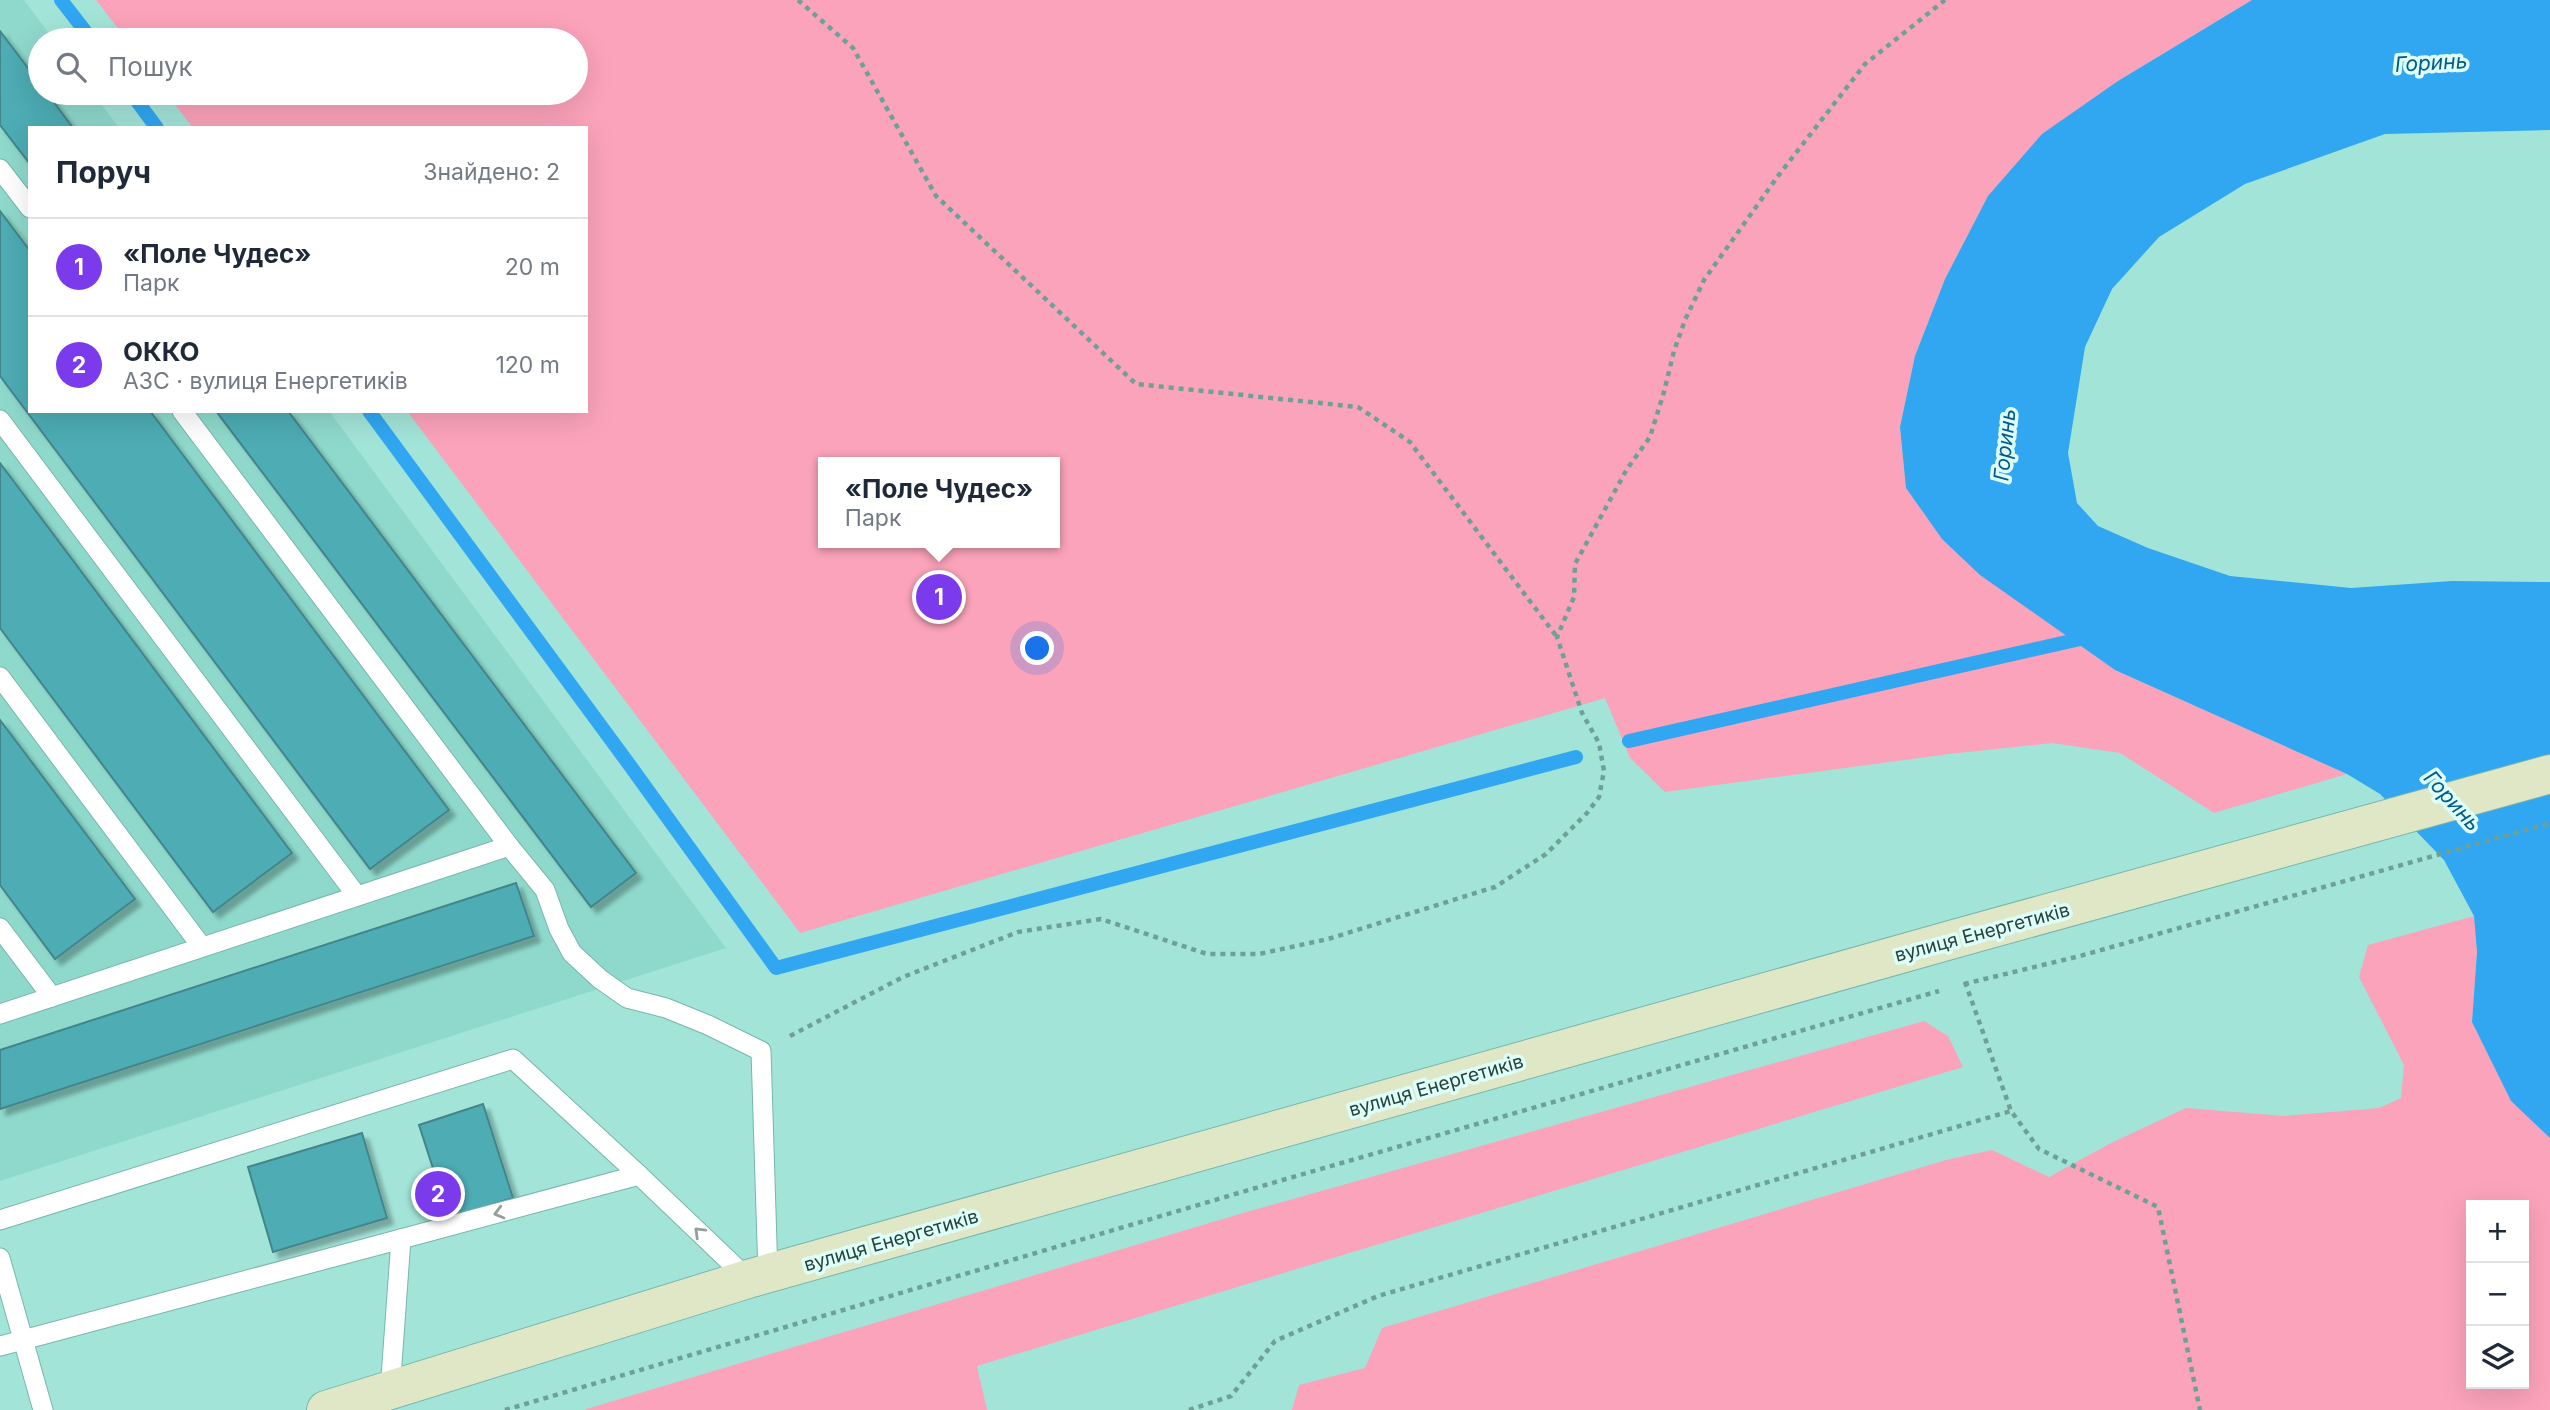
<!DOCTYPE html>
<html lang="uk">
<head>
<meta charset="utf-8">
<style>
	:root { --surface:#fff; --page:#f6f6f7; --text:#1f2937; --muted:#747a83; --line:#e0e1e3; --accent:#7c3aed }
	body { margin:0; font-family:Inter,sans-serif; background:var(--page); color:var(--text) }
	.controls { position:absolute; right:21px; bottom:21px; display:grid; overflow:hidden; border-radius:0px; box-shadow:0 7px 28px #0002 }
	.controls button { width:63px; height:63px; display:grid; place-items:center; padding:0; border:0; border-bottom:2px solid var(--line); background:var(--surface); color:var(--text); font:35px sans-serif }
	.you { position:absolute; left:1038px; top:649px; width:24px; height:24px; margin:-18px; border:5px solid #fff; border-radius:50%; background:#1a73e8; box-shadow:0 0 0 10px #1a73e833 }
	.badge { display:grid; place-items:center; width:46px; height:46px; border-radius:50%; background:var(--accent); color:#fff; font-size:23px; font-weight:700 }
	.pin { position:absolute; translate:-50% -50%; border:4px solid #fff; box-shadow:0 2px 7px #0006 }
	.popup { position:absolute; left:818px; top:457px; width:242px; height:91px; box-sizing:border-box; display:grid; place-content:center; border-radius:0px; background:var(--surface); filter:drop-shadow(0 2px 5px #0005); font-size:23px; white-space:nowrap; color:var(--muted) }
	.popup b { font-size:26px; color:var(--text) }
	.popup::after { content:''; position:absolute; left:50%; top:100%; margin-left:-14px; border:14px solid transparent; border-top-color:var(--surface) }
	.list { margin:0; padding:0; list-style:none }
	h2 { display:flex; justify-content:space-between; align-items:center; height:91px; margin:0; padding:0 28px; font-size:30px }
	h2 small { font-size:23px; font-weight:400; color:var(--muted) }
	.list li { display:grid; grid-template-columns:46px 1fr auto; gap:21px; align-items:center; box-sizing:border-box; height:98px; padding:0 28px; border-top:2px solid var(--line) }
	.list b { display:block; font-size:26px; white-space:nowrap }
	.list p { margin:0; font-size:23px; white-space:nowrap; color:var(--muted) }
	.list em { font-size:23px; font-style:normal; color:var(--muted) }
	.icon { flex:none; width:38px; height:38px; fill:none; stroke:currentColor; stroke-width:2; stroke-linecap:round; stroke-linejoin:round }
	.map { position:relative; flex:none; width:2550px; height:1410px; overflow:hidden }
	.search { position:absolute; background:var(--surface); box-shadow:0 7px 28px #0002; left:28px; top:28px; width:560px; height:77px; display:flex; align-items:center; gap:18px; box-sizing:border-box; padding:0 24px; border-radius:38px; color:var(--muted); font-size:26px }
	.panel { position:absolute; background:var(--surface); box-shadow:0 7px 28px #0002; left:28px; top:126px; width:560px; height:287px; border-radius:0px }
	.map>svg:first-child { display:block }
	.built { fill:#8fd9cc }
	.green { fill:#fba3ba; fill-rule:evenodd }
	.water { fill:#31a6f1 }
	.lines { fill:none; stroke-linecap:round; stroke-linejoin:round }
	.stream { stroke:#31a6f1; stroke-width:14 }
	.building { fill:#4dacb4; stroke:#43858a; stroke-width:2; filter:url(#shadow) }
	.service-casing { stroke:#77b6ac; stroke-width:21 }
	.secondary-casing { stroke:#77b6ac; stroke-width:40 }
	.path { stroke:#6fa097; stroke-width:4.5; stroke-dasharray:5 5; stroke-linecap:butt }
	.service { stroke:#fff; stroke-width:19 }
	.secondary { stroke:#dfe7c6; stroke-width:38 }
	.oneway { stroke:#93a09e }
	.labels { text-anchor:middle; stroke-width:7; stroke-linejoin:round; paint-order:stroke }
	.street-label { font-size:19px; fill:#27423d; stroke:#defef8 }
	.water-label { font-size:21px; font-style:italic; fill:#015a8b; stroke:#defef8 }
</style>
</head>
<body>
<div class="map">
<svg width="2550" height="1410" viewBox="0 0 2550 1410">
	<defs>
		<filter id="shadow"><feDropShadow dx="6" dy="6" stdDeviation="2" flood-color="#0004"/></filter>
	</defs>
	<rect width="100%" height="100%" fill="#a3e4d9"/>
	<polygon class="built" points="0,0 24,0 54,40 40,40 40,93 93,93 119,128 30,128 30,411 329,411 726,948 0,1181"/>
	<g class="green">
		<path d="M96 0H2252L2118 81 1988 196 1945 279 1915 356 1900 427 1906 488 1942 539 2071 639 2115 670 2347 774 2214 813 2120 753 2052 743 1949 754 1665 792 1630 758 1605 698 800 933 407 411H586V128H193L166 93H576V40H127ZM824 462H1054V543H824Z"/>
		<path d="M2474 916 2477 952 2472 1022 2511 1101 2550 1138V1410H1292L1299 1385 1365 1368 1382 1328 1946 1160 1992 1150 2049 1177 2109 1144 2186 1108 2284 1116 2379 1108 2401 1098 2404 1065 2359 977 2368 945ZM2471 1205H2524V1384H2471Z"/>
		<polygon points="1924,1021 1948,1036 1963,1067 977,1366 987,1410 583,1410 1243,1213"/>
	</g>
	<polygon class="water" points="2252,0 2550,0 2550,130 2385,134 2245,184 2159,237 2112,289 2085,347 2068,453 2077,503 2098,526 2148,548 2230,576 2351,588 2452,581 2550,582 2550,1138 2511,1101 2472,1022 2477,952 2474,916 2444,860 2380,794 2347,774 2115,670 1980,575 1942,539 1906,488 1900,427 1915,356 1945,279 1988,196 2042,134 2118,81"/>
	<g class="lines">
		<g class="stream">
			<polyline points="61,0 92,40"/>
			<polyline points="131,93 157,128"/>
			<polyline points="369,411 631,767 776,968 1576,757"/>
			<polyline points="1629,741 2089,637"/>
		</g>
	</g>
	<g class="building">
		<polygon points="0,31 40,84 40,93 47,93 73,128 30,128 30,164 0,125"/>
		<polygon points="0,211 30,251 30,411 150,411 449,810 370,869 0,376"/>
		<polygon points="216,411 288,411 636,873 591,907"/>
		<polygon points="0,463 292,853 213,912 0,628"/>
		<polygon points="0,720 135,899 55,959 0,885"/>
		<polygon points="516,883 534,936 0,1109 0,1050"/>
		<polygon points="483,1104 513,1198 449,1218 419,1125"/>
		<polygon points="362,1133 387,1218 273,1252 248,1167"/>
	</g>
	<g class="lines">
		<g class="service-casing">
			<g id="service">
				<polyline points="0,169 30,208"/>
				<polyline points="0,420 357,896"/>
				<polyline points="0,677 202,947"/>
				<polyline points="509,846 545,890 559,929 572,953 600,979 627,998 666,1008 708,1025 761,1051 768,1275"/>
				<polyline points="0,928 52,997"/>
				<polyline points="0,1014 509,846 182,411"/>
				<polyline points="0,1220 513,1059 639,1175"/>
				<polyline points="0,1258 43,1410"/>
				<polyline points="0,1346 401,1239"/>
				<polyline points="390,1391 401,1239 639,1175 748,1279"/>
			</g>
		</g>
		<g class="secondary-casing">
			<polyline id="secondary" points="326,1410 748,1279 1954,939 2550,774"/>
		</g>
		<g class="path">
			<polyline points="798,0 853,48 936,196 1136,384 1358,407 1410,442 1557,637"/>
			<polyline points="1965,982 2011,1111 2039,1149 2158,1207 2200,1410"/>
			<polyline points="1964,984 2080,956 2550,823"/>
			<polyline points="790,1036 903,977 1018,932 1101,919 1207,954 1259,954 1328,939 1495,887 1546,854 1587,813 1599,797 1604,771 1599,743 1582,713 1557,637 1574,597 1575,564 1627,469 1650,437 1664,392 1674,351 1685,320 1704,280 1778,176 1865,64 1945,0"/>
			<polyline points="505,1410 1286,1179 1939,991"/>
			<polyline points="1189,1410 1231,1396 1275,1341 1378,1296 2011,1111"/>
		</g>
		<use href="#service" class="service"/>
		<use href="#secondary" class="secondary"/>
	</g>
	<defs><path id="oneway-chevron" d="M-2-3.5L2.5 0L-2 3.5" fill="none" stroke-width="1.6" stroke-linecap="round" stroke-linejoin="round" transform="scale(1.75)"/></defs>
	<g class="oneway">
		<use href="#oneway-chevron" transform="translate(499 1213) rotate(165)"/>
		<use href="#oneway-chevron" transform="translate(699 1232) rotate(-136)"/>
	</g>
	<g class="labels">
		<g class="street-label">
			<text transform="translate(1982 932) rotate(-15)" y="7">вулиця Енергетиків</text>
			<text transform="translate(1436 1085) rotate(-16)" y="7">вулиця Енергетиків</text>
			<text transform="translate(891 1240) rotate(-16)" y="7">вулиця Енергетиків</text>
		</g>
		<g class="water-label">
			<text transform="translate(2431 63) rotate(-3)" y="7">Горинь</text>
			<text transform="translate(2005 445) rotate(-84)" y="7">Горинь</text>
			<text transform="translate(2452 801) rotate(48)" y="7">Горинь</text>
		</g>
	</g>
</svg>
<div class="controls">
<button>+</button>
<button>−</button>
<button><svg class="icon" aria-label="layers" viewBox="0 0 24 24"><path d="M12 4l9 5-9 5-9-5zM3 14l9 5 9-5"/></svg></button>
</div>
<div class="you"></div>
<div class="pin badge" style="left:939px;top:597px">1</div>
<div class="popup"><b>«Поле Чудес»</b>Парк</div>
<div class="pin badge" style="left:438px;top:1194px">2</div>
<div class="search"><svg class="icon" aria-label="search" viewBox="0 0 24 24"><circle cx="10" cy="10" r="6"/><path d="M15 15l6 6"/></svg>Пошук</div>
<section class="panel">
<h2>Поруч<small>Знайдено: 2</small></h2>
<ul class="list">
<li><span class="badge">1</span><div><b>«Поле Чудес»</b><p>Парк</p></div><em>20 m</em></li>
<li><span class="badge">2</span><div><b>ОККО</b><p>АЗС · вулиця Енергетиків</p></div><em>120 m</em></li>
</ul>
</section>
</div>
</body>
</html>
